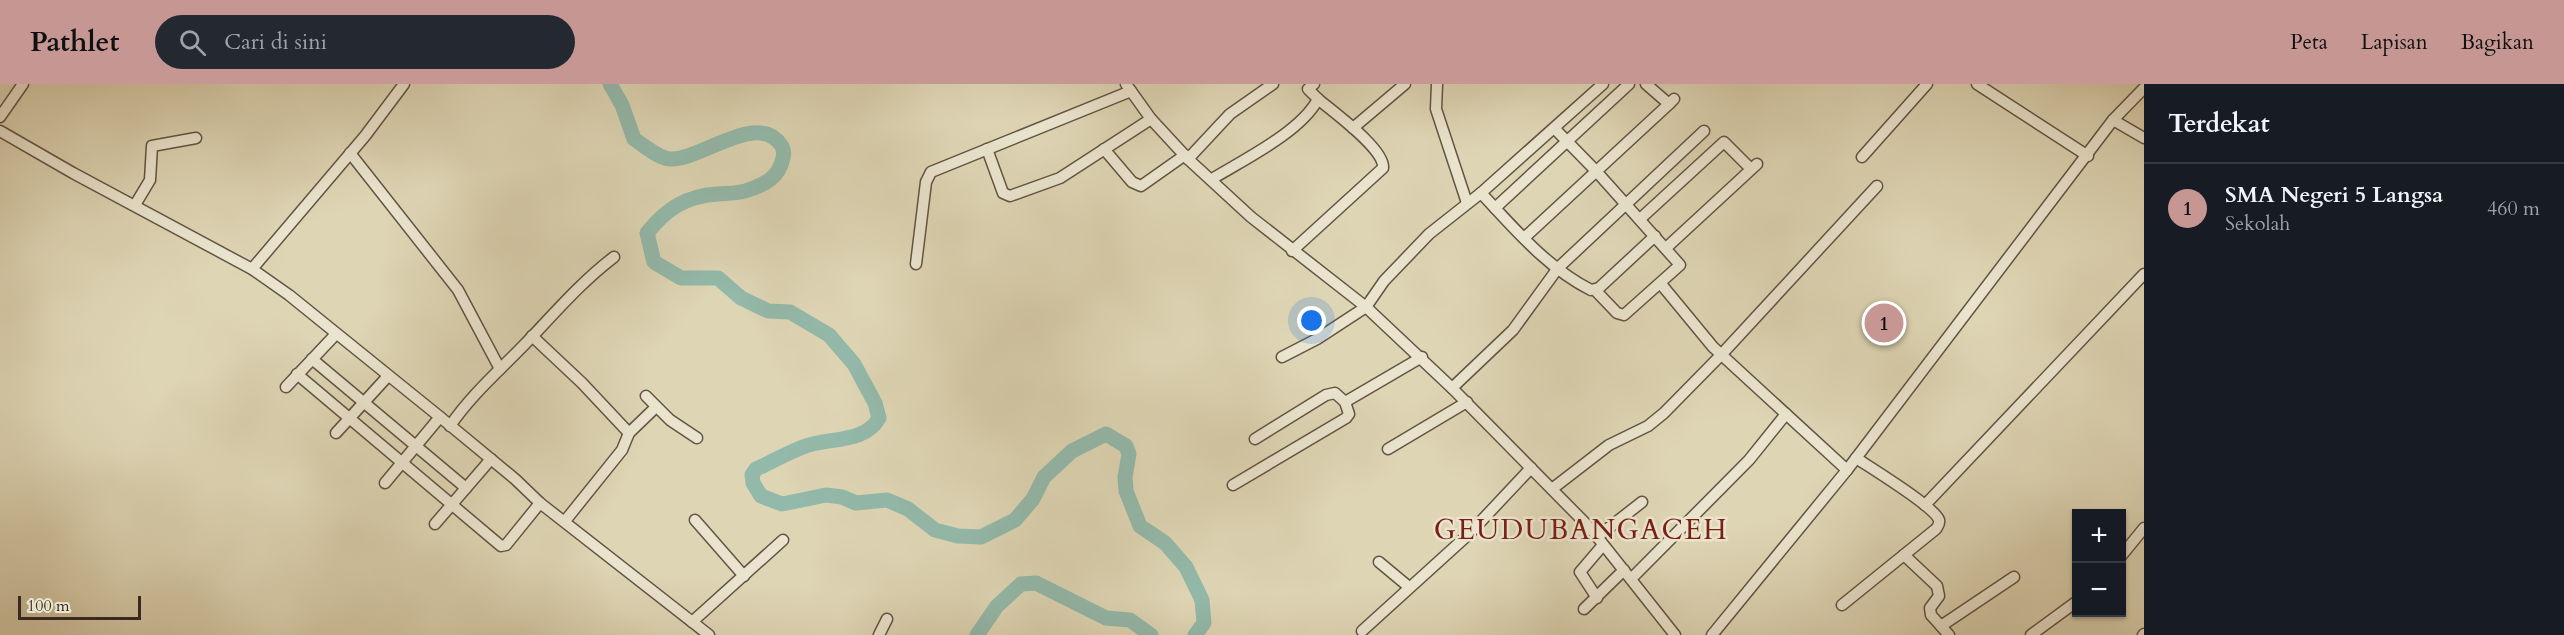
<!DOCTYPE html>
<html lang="id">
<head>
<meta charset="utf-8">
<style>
	:root { --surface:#171b24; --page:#242831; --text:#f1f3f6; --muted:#9ea1a6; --line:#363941; --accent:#c59692 }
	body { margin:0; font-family:Cardo,serif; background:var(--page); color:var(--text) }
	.controls { position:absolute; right:18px; bottom:18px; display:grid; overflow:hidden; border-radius:0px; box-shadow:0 2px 4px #0004 }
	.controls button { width:54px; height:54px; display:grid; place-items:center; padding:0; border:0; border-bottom:2px solid var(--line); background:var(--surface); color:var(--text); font:30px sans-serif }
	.scale { position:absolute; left:18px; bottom:15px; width:123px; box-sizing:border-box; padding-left:6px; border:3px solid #39291f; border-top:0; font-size:16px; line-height:21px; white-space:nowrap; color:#39291f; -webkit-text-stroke:4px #eae4ce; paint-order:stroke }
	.you { position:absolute; left:1312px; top:237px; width:21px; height:21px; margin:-15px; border:4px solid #fff; border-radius:50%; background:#1a73e8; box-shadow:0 0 0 9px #1a73e833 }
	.badge { display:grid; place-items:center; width:39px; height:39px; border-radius:50%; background:var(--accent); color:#111; font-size:20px; font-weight:700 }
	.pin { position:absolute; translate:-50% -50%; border:3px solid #fff; box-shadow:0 2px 6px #0006 }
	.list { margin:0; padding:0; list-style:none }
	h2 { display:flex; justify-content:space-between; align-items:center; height:78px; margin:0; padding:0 24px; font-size:26px }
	h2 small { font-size:20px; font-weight:400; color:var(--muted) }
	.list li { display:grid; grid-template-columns:39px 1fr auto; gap:18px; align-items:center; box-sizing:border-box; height:90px; padding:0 24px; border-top:2px solid var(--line) }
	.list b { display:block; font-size:22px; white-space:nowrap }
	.list p { margin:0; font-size:20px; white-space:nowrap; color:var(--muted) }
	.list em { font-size:20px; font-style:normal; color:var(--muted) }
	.icon { flex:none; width:33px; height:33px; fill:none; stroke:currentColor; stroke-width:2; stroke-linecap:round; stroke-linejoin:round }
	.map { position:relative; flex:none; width:2144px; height:551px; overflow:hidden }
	header { display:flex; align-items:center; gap:36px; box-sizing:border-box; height:84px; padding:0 30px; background:var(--accent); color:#111 }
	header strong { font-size:28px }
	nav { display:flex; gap:33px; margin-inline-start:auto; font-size:21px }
	.search { width:420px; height:54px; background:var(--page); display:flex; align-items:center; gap:15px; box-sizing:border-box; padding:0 21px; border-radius:33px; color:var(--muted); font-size:22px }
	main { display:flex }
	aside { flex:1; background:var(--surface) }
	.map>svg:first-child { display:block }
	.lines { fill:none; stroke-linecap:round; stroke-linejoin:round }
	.river { stroke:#93b9aa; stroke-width:15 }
	.minor-casing { stroke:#625444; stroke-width:13 }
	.minor { stroke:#eae4ce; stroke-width:10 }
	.labels { text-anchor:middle; stroke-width:5; stroke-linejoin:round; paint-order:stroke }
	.quarter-label { font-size:28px; letter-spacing:1.5px; fill:#7a1f14; stroke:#eae4ce }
</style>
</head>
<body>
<header>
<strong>Pathlet</strong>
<div class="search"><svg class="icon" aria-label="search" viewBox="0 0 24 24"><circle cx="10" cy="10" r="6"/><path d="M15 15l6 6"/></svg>Cari di sini</div>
<nav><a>Peta</a><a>Lapisan</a><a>Bagikan</a></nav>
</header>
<main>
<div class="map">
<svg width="2144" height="551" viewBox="0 0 2144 551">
	<rect width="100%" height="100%" fill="#ded5b4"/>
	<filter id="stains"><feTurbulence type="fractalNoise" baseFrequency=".00333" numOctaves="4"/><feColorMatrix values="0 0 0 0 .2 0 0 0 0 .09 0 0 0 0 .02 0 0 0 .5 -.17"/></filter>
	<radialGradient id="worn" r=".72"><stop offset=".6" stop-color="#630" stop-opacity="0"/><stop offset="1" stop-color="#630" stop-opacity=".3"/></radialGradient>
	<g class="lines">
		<g class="river">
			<path d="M610 0 622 21 634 55C645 62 658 74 670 75 700 77 758 26 781 61 784 65 784 69 783 74 779 93 766 100 748 106 739 110 727 109 717 110 686 112 666 125 647 149L654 178 681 194H718L741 214 768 227 790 228 829 251 854 280 875 319 879 334C865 360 827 353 803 363 787 369 772 378 756 385L752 391 753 399 761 412 782 420 826 411 842 413 856 419 887 416 908 425 935 446 958 452 981 453 1015 436 1033 415 1044 393 1072 367 1106 350 1126 362 1129 370 1125 393 1126 407 1140 442 1165 459 1186 483 1202 516 1204 539 1195 551"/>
			<polyline points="977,551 997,522 1021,500 1036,499 1106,534 1130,536 1151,551"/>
		</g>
		<g class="minor-casing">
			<g id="minor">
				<polyline points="1126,0 1151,35 1188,75 1251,133 1366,223 1452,304 1591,445 1675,551"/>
				<polyline points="1437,0 1436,25 1467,119"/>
				<polyline points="1646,0 1669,20 1674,15"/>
				<polyline points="1977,0 2088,72"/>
				<polyline points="0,33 23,0"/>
				<polyline points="2113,36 2144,54"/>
				<polyline points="1353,44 1405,0"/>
				<polyline points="1555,45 1596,87 1680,181 1624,231 1617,229 1595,206"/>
				<polyline points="0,47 73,89 252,185 289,211 440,333 515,395 540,419 709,551"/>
				<polyline points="987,65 1003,109 1010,112 1060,94 1151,35"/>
				<polyline points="1104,65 1132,98 1141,102 1185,71"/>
				<polyline points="350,69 458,206 500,285"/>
				<polyline points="1862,73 1927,0"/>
				<polyline points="1188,75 1230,30 1273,0"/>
				<path d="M1212 95C1243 76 1301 48 1318 15L1308 5 1314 0"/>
				<path d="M1481 109C1514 144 1547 184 1591 206L1599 204 1655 152"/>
				<polyline points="135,121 150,96 152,62 196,54"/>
				<polyline points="1495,124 1629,0"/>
				<polyline points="1640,135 1724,58 1751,85"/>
				<polyline points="1524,154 1669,20"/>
				<polyline points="1666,164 1757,80"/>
				<path d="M1292 167 1383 84C1385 65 1333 28 1318 15"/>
				<polyline points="916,180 926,98 931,88 1131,7"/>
				<polyline points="252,185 365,52 404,0"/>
				<polyline points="1661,200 1713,263 1847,386"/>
				<polyline points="532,252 582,299 629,349"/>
				<polyline points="1282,273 1317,255 1366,223 1384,197 1429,150 1481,109 1603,0"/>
				<polyline points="312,275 466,404"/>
				<polyline points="297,290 501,462 506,461 540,419"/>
				<polyline points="286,303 336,250"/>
				<polyline points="1452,304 1513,246 1558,184 1704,47"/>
				<polyline points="646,312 670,336 697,354"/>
				<polyline points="1345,318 1422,273"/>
				<path d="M450 342C471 311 499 287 525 260 554 230 581 198 614 173"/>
				<polyline points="336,349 388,292"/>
				<polyline points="1388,365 1467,318"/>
				<polyline points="385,399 440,333"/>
				<polyline points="1233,401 1346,334 1349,330 1345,318 1335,309 1326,311 1255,355"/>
				<polyline points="1552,405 1609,361 1648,342 1664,329 1721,271 1877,102"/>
				<polyline points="1925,421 2144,190"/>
				<polyline points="695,436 744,492"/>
				<polyline points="565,437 622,366 629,349 656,323"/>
				<polyline points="435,440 491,375"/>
				<polyline points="1597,453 1642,418"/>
				<polyline points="1904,471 1937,502 1939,512 1930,524 1931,531 1949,551"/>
				<polyline points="2122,471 2144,444"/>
				<polyline points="1379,478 1409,503"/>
				<polyline points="1631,495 1749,376 1786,330"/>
				<polyline points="1597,514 1580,488 1603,461"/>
				<path d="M1842 521 1936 445C1938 442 1940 440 1939 436 1935 423 1871 384 1856 374"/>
				<polyline points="1584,525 1624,486"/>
				<polyline points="692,538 783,456"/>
				<polyline points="1941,542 2014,493"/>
				<polyline points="1362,547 1469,450 1531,384"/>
				<polyline points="879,551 887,535"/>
				<polyline points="1712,551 1847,386 2113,36 2144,4"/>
				<polyline points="2031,551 2076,518"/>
				<polyline points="2143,551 2144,550"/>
			</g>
		</g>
		<use href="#minor" class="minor"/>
	</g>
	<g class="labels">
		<g class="quarter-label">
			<text x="1581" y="455">GEUDUBANGACEH</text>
		</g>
	</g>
	<rect width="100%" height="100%" filter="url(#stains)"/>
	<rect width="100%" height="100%" fill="url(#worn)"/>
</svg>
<div class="controls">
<button>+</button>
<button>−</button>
</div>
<div class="scale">100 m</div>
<div class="you"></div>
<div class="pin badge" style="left:1884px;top:239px">1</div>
</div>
<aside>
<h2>Terdekat<small></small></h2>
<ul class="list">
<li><span class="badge">1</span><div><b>SMA Negeri 5 Langsa</b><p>Sekolah</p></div><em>460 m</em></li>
</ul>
</aside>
</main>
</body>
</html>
